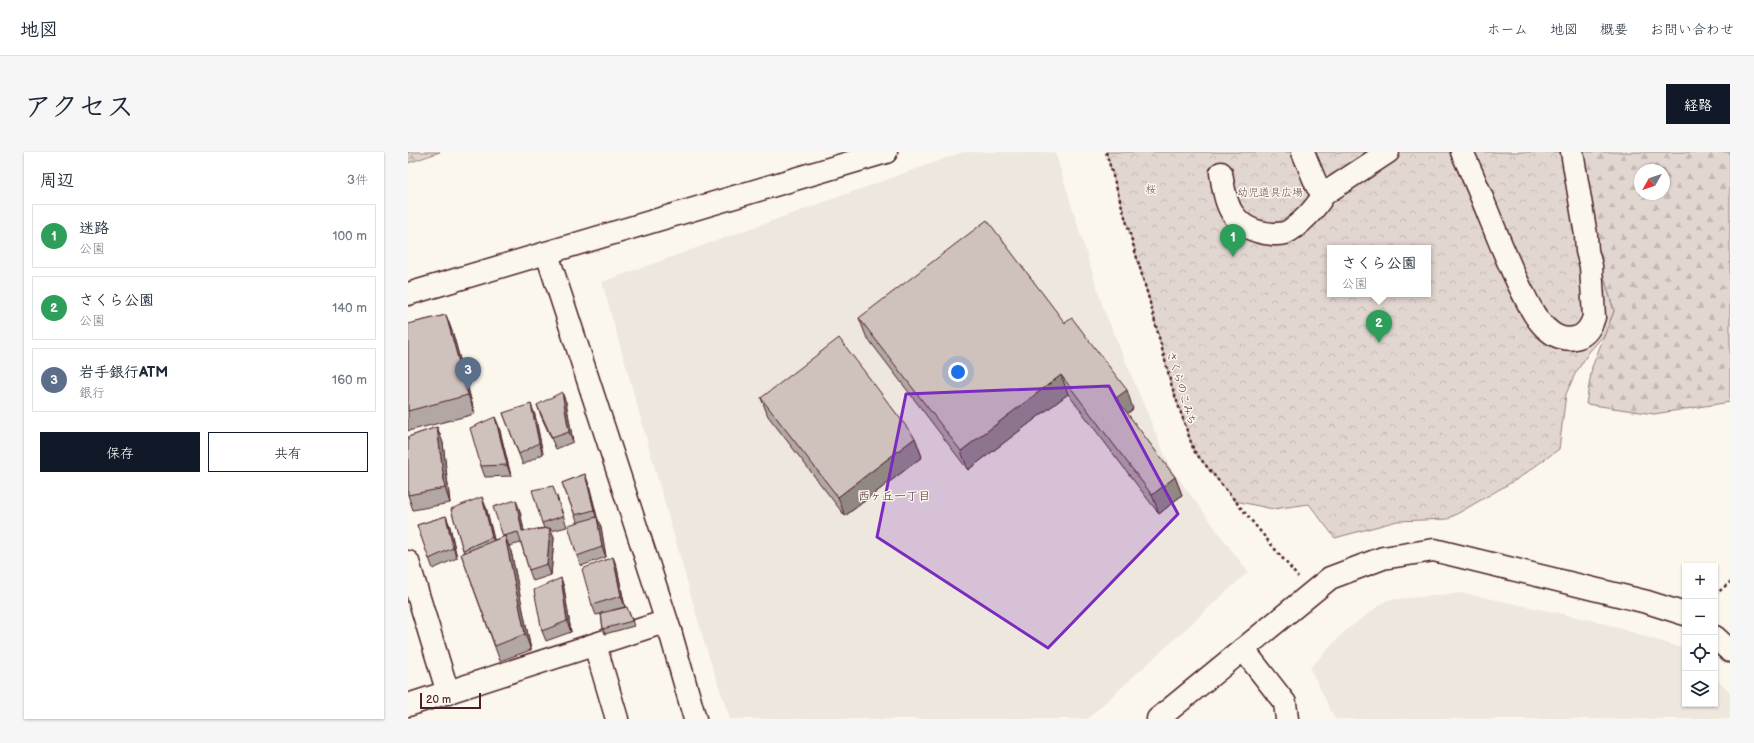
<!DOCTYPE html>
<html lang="ja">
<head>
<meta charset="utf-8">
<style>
	:root { --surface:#fff; --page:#f6f6f7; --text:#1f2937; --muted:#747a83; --line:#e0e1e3; --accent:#111827 }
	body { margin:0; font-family:"Balsamiq Sans","Klee One",sans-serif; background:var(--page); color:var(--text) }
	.controls { position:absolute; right:12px; bottom:12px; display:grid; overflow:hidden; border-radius:0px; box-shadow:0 1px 3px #0004 }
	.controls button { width:36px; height:36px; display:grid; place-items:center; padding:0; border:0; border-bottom:1px solid var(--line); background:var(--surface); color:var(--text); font:20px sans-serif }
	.compass { position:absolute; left:1226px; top:12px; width:36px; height:36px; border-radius:50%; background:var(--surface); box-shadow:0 1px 3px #0004; rotate:230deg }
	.scale { position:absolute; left:12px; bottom:10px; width:61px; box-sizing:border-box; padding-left:4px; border:2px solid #4a1f2b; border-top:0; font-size:11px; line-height:14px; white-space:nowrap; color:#4a1f2b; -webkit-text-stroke:3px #fbf7ec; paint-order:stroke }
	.you { position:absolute; left:550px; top:220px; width:14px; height:14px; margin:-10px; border:3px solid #fff; border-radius:50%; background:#1a73e8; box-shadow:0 0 0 6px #1a73e833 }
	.badge { display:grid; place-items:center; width:26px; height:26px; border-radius:50%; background:var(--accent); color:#fff; font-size:13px; font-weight:700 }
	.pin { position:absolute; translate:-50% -33px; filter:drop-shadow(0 1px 2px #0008) }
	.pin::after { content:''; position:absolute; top:21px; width:14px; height:12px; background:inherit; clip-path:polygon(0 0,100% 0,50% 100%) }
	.popup { position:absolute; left:919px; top:93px; width:104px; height:52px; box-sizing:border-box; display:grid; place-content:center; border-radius:0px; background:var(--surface); filter:drop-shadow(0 1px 3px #0005); font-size:13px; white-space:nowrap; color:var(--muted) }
	.popup b { font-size:15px; color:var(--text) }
	.popup::after { content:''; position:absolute; left:50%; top:100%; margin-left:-8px; border:8px solid transparent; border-top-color:var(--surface) }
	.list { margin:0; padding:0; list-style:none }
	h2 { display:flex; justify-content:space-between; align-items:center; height:52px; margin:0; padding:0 16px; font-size:17px }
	h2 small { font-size:13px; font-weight:400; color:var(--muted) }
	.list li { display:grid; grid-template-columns:26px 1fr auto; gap:12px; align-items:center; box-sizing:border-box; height:64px; margin:0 8px 8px; padding:0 8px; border:1px solid var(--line); border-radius:0px }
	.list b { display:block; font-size:15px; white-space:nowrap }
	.list p { margin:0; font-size:13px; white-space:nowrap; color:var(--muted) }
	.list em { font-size:13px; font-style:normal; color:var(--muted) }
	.actions { display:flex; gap:8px; padding:12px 16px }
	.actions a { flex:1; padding:9px 0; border:1px solid var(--accent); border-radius:0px; text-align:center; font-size:14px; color:var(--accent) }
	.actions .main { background:var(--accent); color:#fff }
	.icon { flex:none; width:22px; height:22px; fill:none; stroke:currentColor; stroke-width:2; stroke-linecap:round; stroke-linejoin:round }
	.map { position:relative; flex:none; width:1322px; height:567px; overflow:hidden; border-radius:0px }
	header { display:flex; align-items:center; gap:24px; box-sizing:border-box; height:56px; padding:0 20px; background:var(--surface); border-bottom:1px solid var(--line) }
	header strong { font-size:19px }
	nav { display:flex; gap:22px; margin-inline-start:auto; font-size:14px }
	.intro { display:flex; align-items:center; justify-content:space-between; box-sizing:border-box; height:96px; padding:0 24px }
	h1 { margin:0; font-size:28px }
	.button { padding:10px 18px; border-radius:0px; background:var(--accent); color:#fff; font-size:14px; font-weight:700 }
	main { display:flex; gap:24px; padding:0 24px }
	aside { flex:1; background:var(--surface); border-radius:0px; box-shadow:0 1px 3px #0004 }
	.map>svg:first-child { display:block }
	.built { fill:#eee7de }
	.forest { fill:url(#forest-firs); stroke:#967b7e; fill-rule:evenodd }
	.park { fill:url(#park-crowns); stroke:#967b7e; fill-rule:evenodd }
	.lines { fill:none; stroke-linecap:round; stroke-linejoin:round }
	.minor-casing { stroke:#4a1f2b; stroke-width:25 }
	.path { stroke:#4a1f2b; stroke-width:2.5; stroke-dasharray:3 3; stroke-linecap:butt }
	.minor { stroke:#fbf7ec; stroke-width:22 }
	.wall { fill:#b2a7a2; stroke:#4a1f2b }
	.shaded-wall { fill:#918884; stroke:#4a1f2b }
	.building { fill:#cfc2bc; stroke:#4a1f2b }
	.marked { fill:#7b2cbf; fill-opacity:0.2; stroke:#7b2cbf; stroke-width:3; stroke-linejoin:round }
	.labels { text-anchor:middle; stroke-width:3; stroke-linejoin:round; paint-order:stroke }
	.park-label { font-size:11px; fill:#704d54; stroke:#fbf7ec }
	.street-label { font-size:11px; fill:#4a1f2b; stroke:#fbf7ec }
	.neighbourhood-label { font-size:12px; fill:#4a1f2b; stroke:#fbf7ec }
</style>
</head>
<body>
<header>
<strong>地図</strong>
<nav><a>ホーム</a><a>地図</a><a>概要</a><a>お問い合わせ</a></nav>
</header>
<div class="intro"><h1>アクセス</h1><a class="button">経路</a></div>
<main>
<aside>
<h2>周辺<small>3件</small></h2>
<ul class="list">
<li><span class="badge" style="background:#2e9e5b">1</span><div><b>迷路</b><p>公園</p></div><em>100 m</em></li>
<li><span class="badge" style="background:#2e9e5b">2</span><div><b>さくら公園</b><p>公園</p></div><em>140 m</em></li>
<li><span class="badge" style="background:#5c6f8a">3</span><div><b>岩手銀行ATM</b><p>銀行</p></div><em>160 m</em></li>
</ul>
<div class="actions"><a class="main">保存</a><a>共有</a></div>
</aside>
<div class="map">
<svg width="1322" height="567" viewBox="0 0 1322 567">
	<defs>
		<pattern id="forest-firs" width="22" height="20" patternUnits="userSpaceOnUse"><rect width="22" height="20" fill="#e2d7d0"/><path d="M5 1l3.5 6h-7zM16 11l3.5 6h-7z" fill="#c3b8b3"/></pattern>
		<pattern id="park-crowns" width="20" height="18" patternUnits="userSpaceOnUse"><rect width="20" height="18" fill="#e2d7d0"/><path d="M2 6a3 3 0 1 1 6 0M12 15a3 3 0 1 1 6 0" fill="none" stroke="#c3b8b3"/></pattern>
	</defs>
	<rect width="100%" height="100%" fill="#fbf7ec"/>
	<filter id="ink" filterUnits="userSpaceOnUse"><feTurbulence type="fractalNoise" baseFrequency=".025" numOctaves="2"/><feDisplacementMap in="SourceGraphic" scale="8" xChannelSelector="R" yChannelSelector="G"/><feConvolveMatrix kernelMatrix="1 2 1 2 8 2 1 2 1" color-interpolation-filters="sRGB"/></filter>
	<g filter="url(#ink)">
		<g class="built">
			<polygon points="555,0 647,0 696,158 762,315 840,420 679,567 322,567 297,493 194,130"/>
			<polygon points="1055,441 1188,469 1274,496 1277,498 1277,552 1307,552 1307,526 1322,540 1322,567 927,567 902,516 937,479 979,448"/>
		</g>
		<g class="forest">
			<polygon points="0,0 32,0 0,11"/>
			<path d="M1168 0H1322V250L1246 262 1178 252 1184 215 1206 159 1176 57ZM1232 18H1256V42H1232Z"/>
		</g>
		<path class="park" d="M698 0H1168L1176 57 1206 159 1197 182 1181 200 1167 222 1158 242 1151 297 1111 326 1040 367 989 369 927 386 901 352 865 357 827 349 786 299 764 235 741 147ZM922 96H1020V142H922Z"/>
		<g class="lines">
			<g class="minor-casing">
				<g id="minor">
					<polyline points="895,0 909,34 916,42"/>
					<path d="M1054 0C1076 46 1091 94 1114 139 1121 153 1128 169 1141 179 1148 185 1158 188 1167 186 1177 184 1183 175 1186 165L1183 114 1179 99 1178 83 1164 0"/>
					<path d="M813 21C815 34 817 48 823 59 833 75 847 81 865 82 868 82 873 82 877 81 892 74 908 56 916 42L980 0"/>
					<polyline points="139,102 262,479 287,567"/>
					<polyline points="0,142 478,0"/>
					<polyline points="0,410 40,541"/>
					<polyline points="1307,485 1322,499"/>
					<polyline points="187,493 209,567"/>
					<polyline points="835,497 877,551 879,567"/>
					<polyline points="0,553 253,471 262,479"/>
					<polyline points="750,567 922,426 975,406 1026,398 1239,450 1277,462"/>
				</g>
			</g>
			<g class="path">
				<polyline points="698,0 741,147 764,235 786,299 890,425"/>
				<polyline points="1307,443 1322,430"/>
			</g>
			<use href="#minor" class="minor"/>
		</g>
		<g class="wall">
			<polygon points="38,163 45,182 67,262 0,279 0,172"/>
			<polygon points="451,166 657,171 725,257 719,262 767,325 774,343 751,362 660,242 560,318 458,184"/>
			<polygon points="353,246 507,286 514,305 437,364 360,264"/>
			<polygon points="158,250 165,290 148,297 133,264 129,253"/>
			<polygon points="95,261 127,263 135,302 115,313"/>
			<polygon points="87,265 91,275 103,324 77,325 73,314"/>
			<polygon points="29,275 35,291 42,351 5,358 0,343 0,285"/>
			<polygon points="177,322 181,333 189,365 193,375 198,405 173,414 169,404 170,371 154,331"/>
			<polygon points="149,344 159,375 143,379 146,386 143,423 125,429 121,418 113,391 101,394 103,399 123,498 92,509 53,402 56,401 43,357 78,355 86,388 95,385 112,359 116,379 136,376 134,371"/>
			<polygon points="38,364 42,375 49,406 25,417 9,373"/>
			<polygon points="205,405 209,416 217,455 205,458 221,460 226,474 197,482 195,477 193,462 188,463 184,453"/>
			<polygon points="153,426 156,436 163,480 138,489 134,479"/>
		</g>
		<g class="shaded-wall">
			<polygon points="38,163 45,182 67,262 60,243"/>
			<polygon points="653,223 660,242 560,318 553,299"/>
			<polygon points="719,238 725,257 715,265 708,246"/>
			<polygon points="154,240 158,250 165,290 161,280"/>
			<polygon points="123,252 127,263 135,302 131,291"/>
			<polygon points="87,265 91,275 103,324 99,313"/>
			<polygon points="29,275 35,291 42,351 37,336"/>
			<polygon points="507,286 514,305 437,364 430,345"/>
			<polygon points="177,322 181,333 189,365 193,375 198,405 194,395 189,367 186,358"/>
			<polygon points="767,325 774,343 751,362 744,343"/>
			<polygon points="74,345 78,355 88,395 84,385"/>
			<polygon points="108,348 112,359 118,390 114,379"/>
			<polygon points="38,364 42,375 49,406 45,396"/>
			<polygon points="142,376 146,386 143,423 139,412"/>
			<polygon points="97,384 103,399 123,498 117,482"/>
			<polygon points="205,405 209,416 217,455 213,444"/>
			<polygon points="153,426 156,436 163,480 159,469"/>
		</g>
		<g class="building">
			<polygon points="579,68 657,171 664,166 719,238 708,246 767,325 744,343 653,223 553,299 451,166"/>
			<polygon points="38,163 60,243 0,259 0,172"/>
			<polygon points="431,186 507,286 430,345 353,246"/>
			<polygon points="154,240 161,280 144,286 129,253"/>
			<polygon points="123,252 131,291 111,302 95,261"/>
			<polygon points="87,265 99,313 73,314 62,276"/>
			<polygon points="29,275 37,336 0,343 0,285"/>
			<polygon points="177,322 186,358 167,363 154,331"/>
			<polygon points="145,334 155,364 134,371 124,338"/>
			<polygon points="74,345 84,385 55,398 43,357"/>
			<polygon points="108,348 114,379 142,376 139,412 121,418 110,380 95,384 85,355"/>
			<polygon points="38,364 45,396 21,407 9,373"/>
			<polygon points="189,365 194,395 169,404 160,373"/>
			<polygon points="97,384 117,482 87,494 53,402"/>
			<polygon points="205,405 213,444 184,453 174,417"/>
			<polygon points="153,426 159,469 134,479 126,438"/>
			<polygon points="219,455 224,469 195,477 193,461"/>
		</g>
	</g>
	<path class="marked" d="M701 234 770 362 640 496 469 385 498 242Z"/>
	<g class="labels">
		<g class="park-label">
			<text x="743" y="41">桜</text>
			<text x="862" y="44">幼児道具広場</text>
		</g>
		<g class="street-label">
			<text transform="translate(774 236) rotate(73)" y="4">さくらのこみち</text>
		</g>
		<g class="neighbourhood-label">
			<text x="486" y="348">西ヶ丘一丁目</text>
		</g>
	</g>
</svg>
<div class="controls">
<button>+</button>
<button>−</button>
<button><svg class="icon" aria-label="locate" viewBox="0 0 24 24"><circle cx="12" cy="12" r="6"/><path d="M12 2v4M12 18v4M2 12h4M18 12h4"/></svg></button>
<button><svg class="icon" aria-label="layers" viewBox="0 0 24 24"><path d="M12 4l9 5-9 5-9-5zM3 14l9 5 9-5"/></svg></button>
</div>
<svg class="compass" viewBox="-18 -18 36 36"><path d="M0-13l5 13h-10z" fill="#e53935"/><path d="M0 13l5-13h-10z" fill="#747a83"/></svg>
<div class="scale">20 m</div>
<div class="you"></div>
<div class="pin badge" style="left:825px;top:105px;background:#2e9e5b">1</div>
<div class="pin badge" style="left:971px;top:191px;background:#2e9e5b">2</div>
<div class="popup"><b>さくら公園</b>公園</div>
<div class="pin badge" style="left:60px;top:238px;background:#5c6f8a">3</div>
</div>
</main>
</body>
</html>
